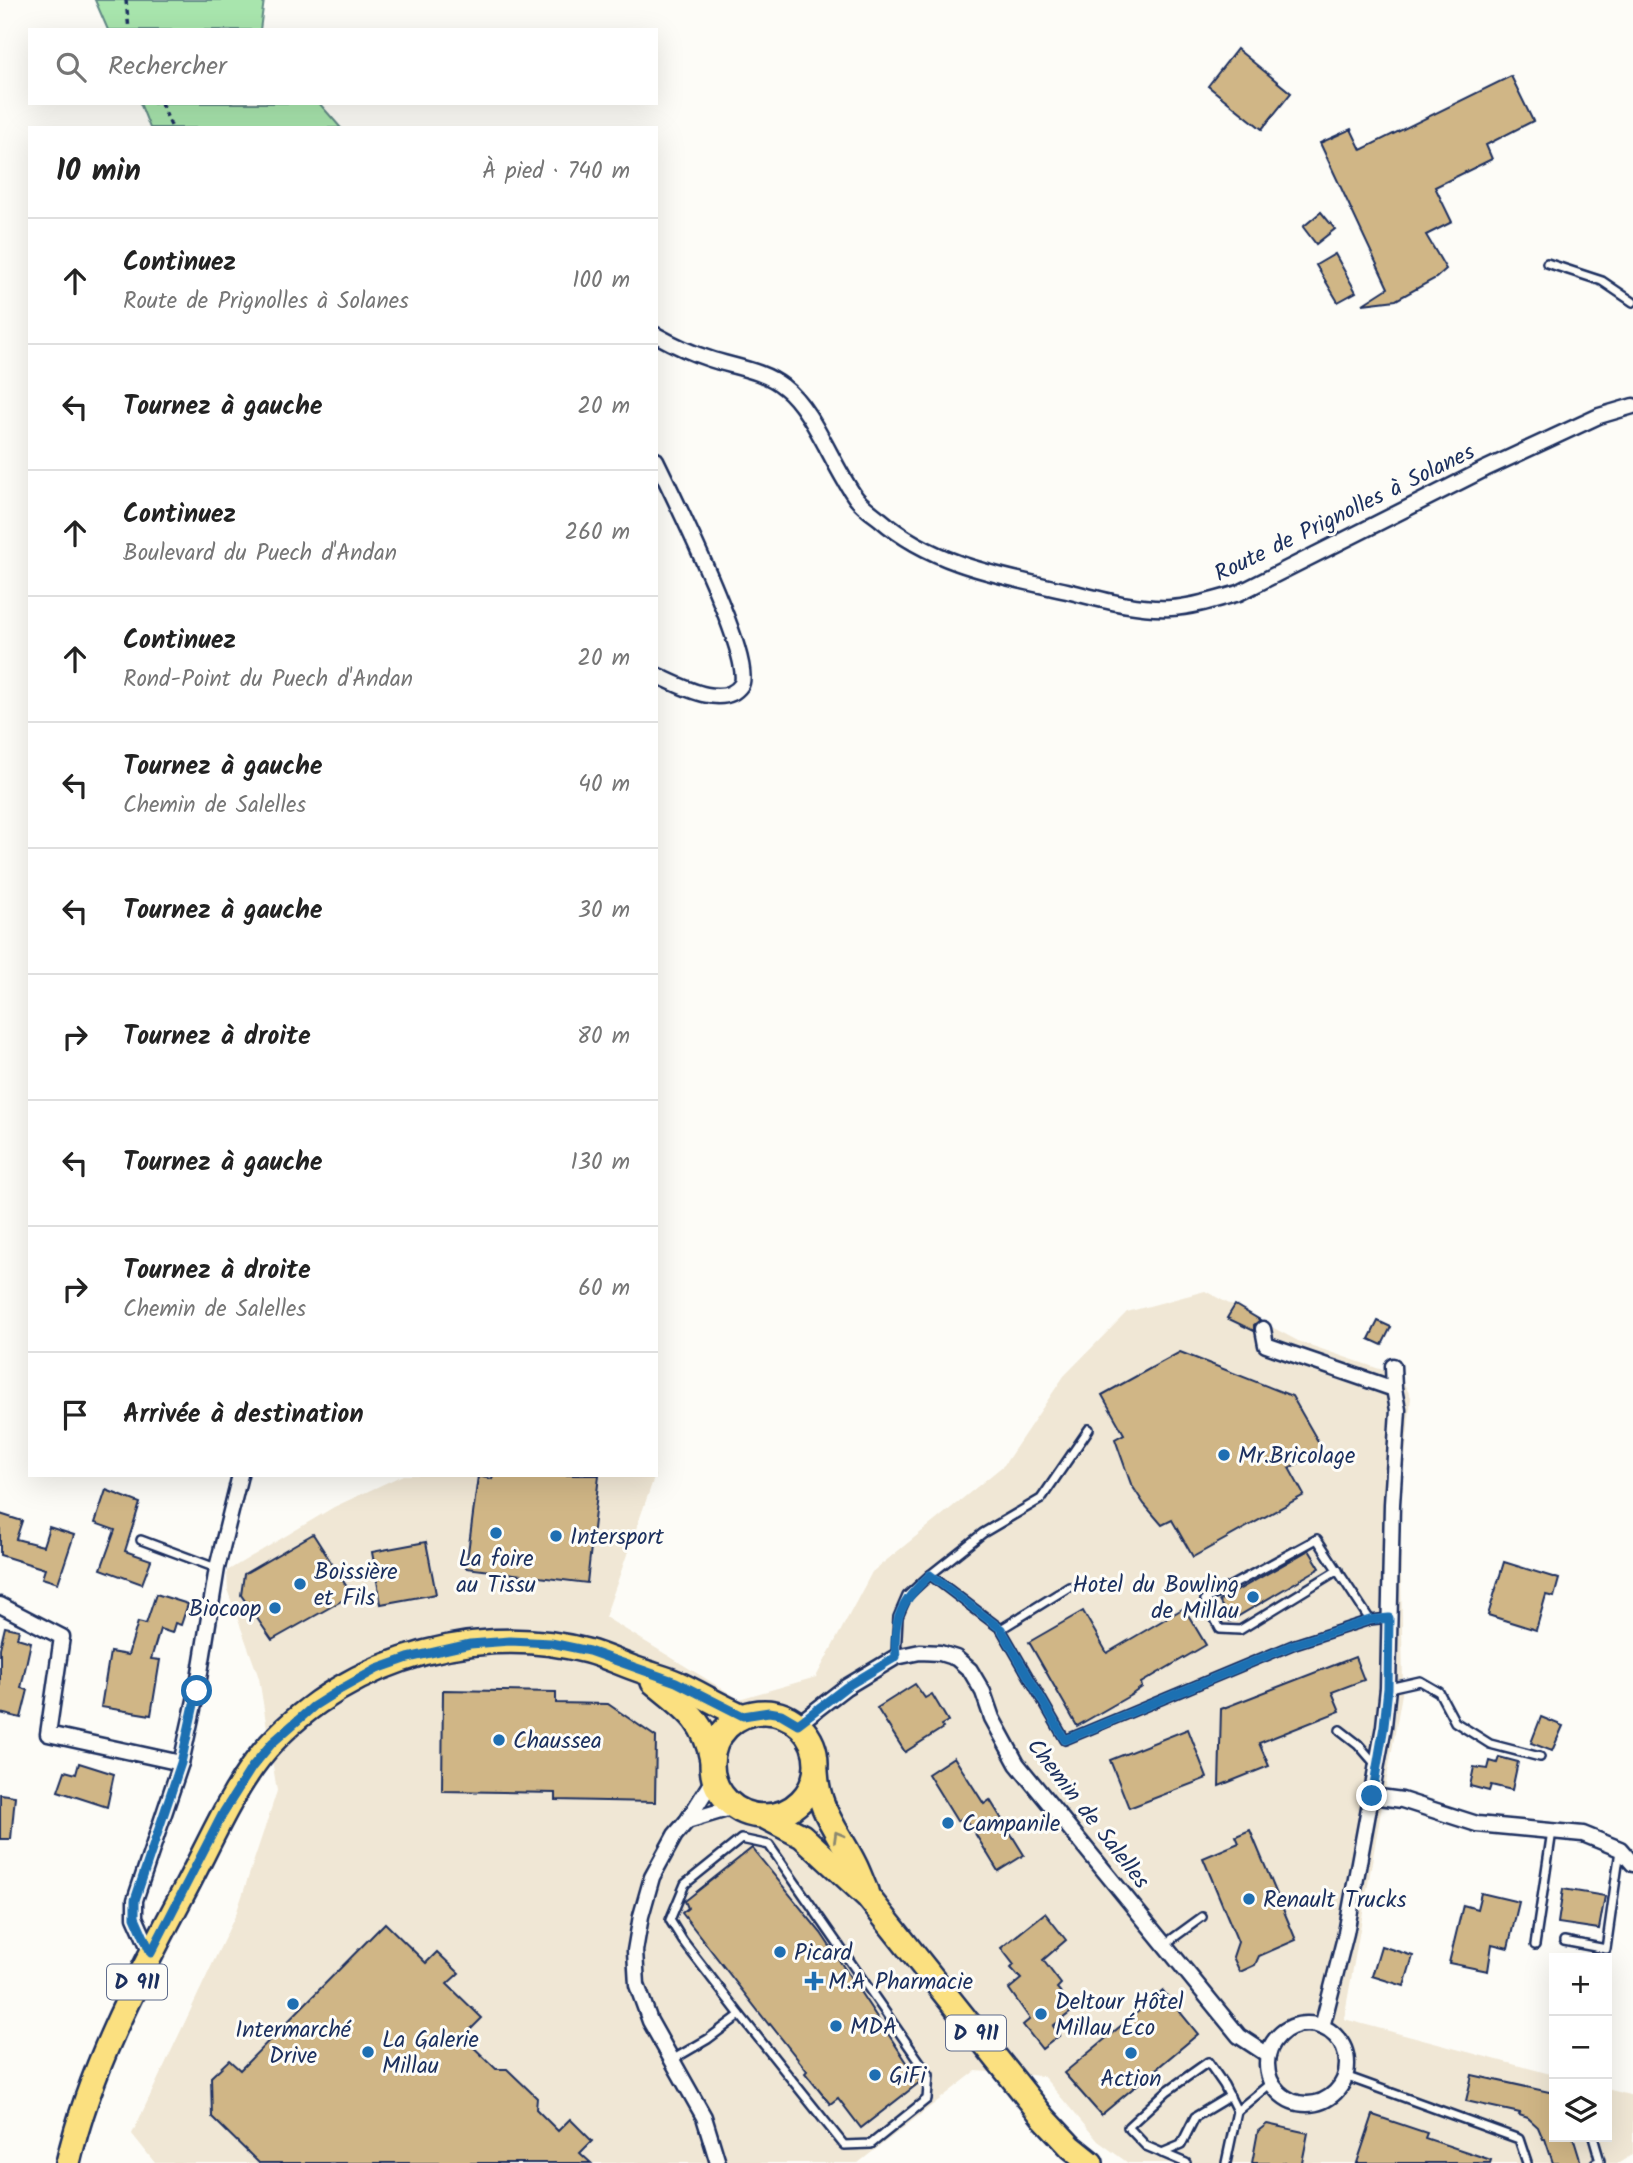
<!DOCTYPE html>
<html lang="fr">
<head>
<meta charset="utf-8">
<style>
	:root { --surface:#fff; --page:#f2f2f2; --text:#222; --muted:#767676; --line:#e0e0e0 }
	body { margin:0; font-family:Kalam,sans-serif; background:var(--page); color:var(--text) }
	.controls { position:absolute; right:21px; bottom:21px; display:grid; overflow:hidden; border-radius:0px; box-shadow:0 7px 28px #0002 }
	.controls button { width:63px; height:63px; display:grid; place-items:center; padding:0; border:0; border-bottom:2px solid var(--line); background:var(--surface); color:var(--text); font:35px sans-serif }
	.stop { position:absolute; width:21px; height:21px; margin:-16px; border:5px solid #1f6fb2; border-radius:50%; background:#fff }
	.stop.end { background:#1f6fb2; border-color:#fff; box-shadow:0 2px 7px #0008 }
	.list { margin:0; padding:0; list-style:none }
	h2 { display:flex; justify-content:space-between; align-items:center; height:91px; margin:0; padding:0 28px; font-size:30px }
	h2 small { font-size:23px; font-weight:400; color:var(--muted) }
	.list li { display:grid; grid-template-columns:46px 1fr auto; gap:21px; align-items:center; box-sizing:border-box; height:126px; padding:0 28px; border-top:2px solid var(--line) }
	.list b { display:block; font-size:26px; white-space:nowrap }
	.list p { margin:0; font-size:23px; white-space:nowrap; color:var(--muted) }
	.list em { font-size:23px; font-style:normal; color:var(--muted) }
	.icon { flex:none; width:38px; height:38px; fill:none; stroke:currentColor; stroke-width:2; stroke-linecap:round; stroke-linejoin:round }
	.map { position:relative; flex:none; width:1633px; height:2163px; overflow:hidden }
	.search { position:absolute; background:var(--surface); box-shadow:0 7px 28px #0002; left:28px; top:28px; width:630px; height:77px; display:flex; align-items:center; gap:18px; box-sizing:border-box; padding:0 24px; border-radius:0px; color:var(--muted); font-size:26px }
	.panel { position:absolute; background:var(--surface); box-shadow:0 7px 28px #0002; left:28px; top:126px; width:630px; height:1351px; border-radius:0px }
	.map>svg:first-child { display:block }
	.built { fill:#f0e7d5 }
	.green { fill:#a8e5ad; stroke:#628a86; stroke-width:2 }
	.building { fill:#d0b686; stroke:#1b2f5e; stroke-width:2 }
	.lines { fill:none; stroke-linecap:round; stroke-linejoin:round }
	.lane-casing { stroke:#1b2f5e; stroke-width:12 }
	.street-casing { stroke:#1b2f5e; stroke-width:19 }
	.primary-casing { stroke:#1b2f5e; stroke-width:28 }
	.path { stroke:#1b2f5e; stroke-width:3.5; stroke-dasharray:5 5; stroke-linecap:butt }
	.lane { stroke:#fdfcf7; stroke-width:7 }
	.street { stroke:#fdfcf7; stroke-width:14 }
	.primary { stroke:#fbe080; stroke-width:23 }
	.oneway { stroke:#8b886f }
	.route { stroke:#1f6fb2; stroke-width:9 }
	.poi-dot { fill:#1f6fb2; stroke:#fdfcf7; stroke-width:2.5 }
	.labels { text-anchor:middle; stroke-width:6; stroke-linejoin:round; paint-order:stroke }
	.shield { fill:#fdfcf7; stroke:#5f6c8c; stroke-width:2 }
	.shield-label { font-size:21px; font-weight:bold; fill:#1b2f5e }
	.street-label { font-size:23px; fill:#1b2f5e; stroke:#fdfcf7 }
	.poi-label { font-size:23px; fill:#1b2f5e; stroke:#fdfcf7; text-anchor:start }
</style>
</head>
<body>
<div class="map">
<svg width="1633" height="2163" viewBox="0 0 1633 2163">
	<rect width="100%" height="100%" fill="#fdfcf7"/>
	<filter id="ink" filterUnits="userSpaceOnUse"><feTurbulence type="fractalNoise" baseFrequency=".0143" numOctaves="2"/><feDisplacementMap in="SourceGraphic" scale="14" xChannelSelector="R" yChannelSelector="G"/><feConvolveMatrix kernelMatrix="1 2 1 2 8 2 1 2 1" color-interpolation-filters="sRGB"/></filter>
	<g filter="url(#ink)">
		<polygon class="built" points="1205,1291 1298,1341 1400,1376 1411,1397 1400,1509 1403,1688 1344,2019 1554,2075 1554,2137 1607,2137 1607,2089 1633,2096 1633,2154 1619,2163 1128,2163 1098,2141 1043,2076 976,2071 858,2163 155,2163 132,2134 236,1914 277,1791 259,1678 228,1592 227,1571 334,1507 403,1475 655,1475 605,1617 739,1699 816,1677 872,1572 1004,1465 1064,1376 1127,1312"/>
		<g class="green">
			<polygon points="95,0 264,0 260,30 108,30"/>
			<polygon points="140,103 319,103 341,128 150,128"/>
		</g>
		<g class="building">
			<polygon points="1237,49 1291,93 1262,129 1208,86"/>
			<polygon points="1511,76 1533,121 1486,145 1492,159 1435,187 1452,222 1426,235 1446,269 1436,278 1396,300 1363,304 1388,288 1320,143 1351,129 1361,150"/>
			<polygon points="1321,212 1335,229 1316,244 1303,227"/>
			<polygon points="1335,254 1356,292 1338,302 1316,265"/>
			<polygon points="1235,1305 1260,1320 1254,1325 1254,1331 1227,1318"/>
			<polygon points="1378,1321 1391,1327 1382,1345 1369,1339"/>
			<polygon points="1180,1352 1292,1396 1323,1450 1289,1468 1304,1495 1193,1557 1172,1520 1162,1525 1144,1504 1131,1484 1115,1439 1124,1434 1102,1395"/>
			<polygon points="493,1475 599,1475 587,1583 466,1568 478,1476 492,1479"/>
			<polygon points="106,1490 140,1503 125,1551 151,1560 142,1584 101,1569 115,1530 95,1523"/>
			<polygon points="0,1514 22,1521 16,1539 43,1546 49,1527 74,1535 58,1583 42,1578 45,1569 0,1555"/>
			<polygon points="313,1534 352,1595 272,1640 241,1595 244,1574"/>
			<polygon points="426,1542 436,1594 381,1604 372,1552"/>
			<polygon points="1309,1550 1320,1568 1230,1621 1219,1601"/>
			<polygon points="1504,1562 1559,1579 1554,1597 1546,1595 1536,1630 1488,1615"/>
			<polygon points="156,1594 188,1604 181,1625 175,1623 172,1633 160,1629 151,1659 160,1660 151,1715 101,1707 110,1652 128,1655 138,1622 146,1624"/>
			<polygon points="1184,1608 1206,1645 1141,1683 1142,1687 1131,1695 1077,1726 1029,1642 1083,1611 1107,1653"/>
			<polygon points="5,1627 19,1630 17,1638 31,1642 21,1688 28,1690 21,1718 0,1713 0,1648"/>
			<polygon points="1355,1657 1364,1680 1332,1692 1340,1711 1259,1743 1269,1766 1219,1786 1221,1709"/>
			<polygon points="915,1684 925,1698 932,1694 948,1721 941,1725 943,1728 905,1752 877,1708"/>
			<polygon points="443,1690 556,1692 556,1703 608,1704 656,1737 655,1802 556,1800 556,1793 442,1791"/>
			<polygon points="1541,1717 1563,1726 1552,1751 1531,1743"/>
			<polygon points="1188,1729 1207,1778 1129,1808 1110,1760"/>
			<polygon points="954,1757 984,1804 990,1800 1024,1855 998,1871 965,1817 957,1821 928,1774"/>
			<polygon points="1499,1757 1518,1762 1512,1790 1491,1785 1489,1791 1470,1786 1474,1767 1488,1769 1490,1761 1497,1763"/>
			<polygon points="79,1763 114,1774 107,1807 58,1791 65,1771 76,1774"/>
			<polygon points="0,1794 15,1796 11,1839 0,1839"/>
			<polygon points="1250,1830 1296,1940 1259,1956 1255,1965 1240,1972 1233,1957 1238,1942 1203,1858 1239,1843 1236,1836"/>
			<polygon points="752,1848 821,1933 920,2082 861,2128 838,2098 830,2104 805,2073 807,2071 770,2024 769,2025 682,1913 688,1908 685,1901"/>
			<polygon points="1563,1889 1605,1896 1599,1929 1558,1923"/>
			<polygon points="1481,1893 1519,1902 1508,1948 1492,1944 1488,1971 1449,1963 1463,1905 1477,1909"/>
			<polygon points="1045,1913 1066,1940 1043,1960 1061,1984 1057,1988 1064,1996 1060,1999 1071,2012 1053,2026 1060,2035 1042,2049 1023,2025 1030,2019 1009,1989 1021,1979 1011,1968 1014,1965 1001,1948"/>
			<polygon points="385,1923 426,1963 437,1952 459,1973 447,1984 482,2018 463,2037 496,2069 507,2069 537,2098 536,2109 558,2131 570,2119 592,2141 580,2153 591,2163 259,2163 212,2117 211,2077 229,2060 240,2070"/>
			<polygon points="1381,1946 1413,1956 1404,1986 1372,1976"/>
			<polygon points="1163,1991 1198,2034 1101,2115 1064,2073"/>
			<polygon points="1472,2075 1554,2093 1554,2136 1552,2137 1573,2137 1581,2163 1553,2163 1545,2139 1543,2139 1538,2127 1528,2118 1519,2115 1520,2113 1466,2101"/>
			<polygon points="1373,2115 1427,2133 1425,2138 1491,2160 1490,2163 1357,2163"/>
			<polygon points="1267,2124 1308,2133 1302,2163 1252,2163 1258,2131"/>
		</g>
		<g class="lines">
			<g class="lane-casing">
				<g id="lane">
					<polyline points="1547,263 1602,281 1633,302"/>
					<polyline points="141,1540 216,1568"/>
					<polyline points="1338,1570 1240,1630 1220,1629 1205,1600 1317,1539 1370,1620"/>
					<polyline points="930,1575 1001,1629 1065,1740 1295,1644 1370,1620 1389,1618"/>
					<polyline points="1001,1629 1069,1587"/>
					<polyline points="896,1656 898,1617 907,1596 930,1575 983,1533 1041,1499 1089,1429"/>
					<polyline points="1389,1688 1420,1681 1439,1692 1455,1722 1490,1744 1540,1757"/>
					<polyline points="1340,1730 1358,1744 1377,1766"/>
					<polygon points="741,1839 769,1845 929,2075 927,2099 871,2144 844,2145 740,2015 683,1941 670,1920 685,1884"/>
					<polyline points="1564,1941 1606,1949 1620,1850"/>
					<polyline points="1165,1944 1202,1917"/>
					<polyline points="1535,1945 1552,1831"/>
					<polyline points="672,2060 708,2039 740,2015"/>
					<polyline points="1345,2076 1519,2139 1527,2163"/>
					<polyline points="1237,2111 1271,2083"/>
					<polyline points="1593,2137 1600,2161 1595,2163"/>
					<polyline points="1162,2153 1181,2145 1195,2117 1230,2096"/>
					<polyline points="1186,2163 1146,2146 1128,2127 1167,2091 1208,2062 1224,2085 1237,2111 1226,2163"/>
				</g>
			</g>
			<g class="street-casing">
				<g id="street">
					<path d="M656 335C674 345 691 353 710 359 734 367 763 370 784 387 813 409 833 467 856 498 862 506 872 513 880 519 933 565 1001 576 1067 591 1100 599 1136 610 1171 608 1194 607 1217 599 1239 593L1485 469 1599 416 1633 406"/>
					<path d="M656 460C671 491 756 663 741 685 723 711 677 684 656 675"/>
					<polyline points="1263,1329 1266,1345 1394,1389 1398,1410 1392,1504 1388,1688 1384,1726 1346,1933 1322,2027"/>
					<polyline points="1393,1366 1394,1389"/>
					<polyline points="0,1605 62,1637 48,1734 181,1763"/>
					<polyline points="798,1724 846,1687 896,1657 920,1652 940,1653 956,1658 970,1670 983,1692 992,1718 1017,1764 1239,2036 1268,2055"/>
					<polyline points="714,1778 687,1821 675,1835 652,1877 641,1916 635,1951 637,1985 650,2021 704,2117 718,2163"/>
					<polyline points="1372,1796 1402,1800 1477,1824 1583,1834 1620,1849 1633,1864"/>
					<polyline points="687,1821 734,1807"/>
					<polyline points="151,1953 135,1917 135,1900 181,1763 197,1691 217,1568 240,1475"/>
					<circle cx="1307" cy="2064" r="40"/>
				</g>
			</g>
			<g class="primary-casing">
				<g id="primary">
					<path d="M653 1682C684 1708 704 1718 712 1760"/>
					<circle cx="764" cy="1764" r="52"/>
					<path d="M816 1772C818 1812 839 1832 855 1865 859 1873 862 1882 866 1891"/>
					<polyline points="763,1816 802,1836 868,1897 1044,2118 1071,2147 1091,2163"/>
					<path d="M68 2163C90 2068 136 1982 181 1897 205 1853 224 1807 252 1767 324 1667 469 1619 587 1651 606 1656 623 1665 642 1671 653 1675 666 1678 677 1683 699 1693 720 1706 743 1716"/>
				</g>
			</g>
			<g class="path">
				<polyline points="126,0 129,30"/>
				<polyline points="161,103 172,128"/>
			</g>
			<use href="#lane" class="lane"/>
			<use href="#street" class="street"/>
			<use href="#primary" class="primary"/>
		</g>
		<defs><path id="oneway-chevron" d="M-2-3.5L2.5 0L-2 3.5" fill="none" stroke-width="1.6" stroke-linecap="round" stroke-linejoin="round" transform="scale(1.75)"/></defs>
		<use class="oneway" href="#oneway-chevron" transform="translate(838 1836) rotate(-120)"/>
	</g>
	<g class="lines" filter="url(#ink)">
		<path class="route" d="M197 1691 181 1763 135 1900V1917L151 1953 223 1813 252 1767 272 1743 314 1706 341 1689 377 1669 408 1658 470 1644 510 1641 551 1643 589 1651 676 1682 743 1716 769 1712 781 1714 798 1724 846 1687 896 1657C892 1617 902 1601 930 1575L1001 1629 1065 1740 1295 1644 1370 1620 1389 1618 1388 1688 1384 1726 1372 1796"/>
	</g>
	<g class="poi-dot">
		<circle cx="1224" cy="1455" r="7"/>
		<circle cx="496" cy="1533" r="7"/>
		<circle cx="556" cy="1536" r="7"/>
		<circle cx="300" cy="1584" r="7"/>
		<circle cx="1253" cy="1597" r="7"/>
		<circle cx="275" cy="1608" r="7"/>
		<circle cx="499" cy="1740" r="7"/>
		<circle cx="948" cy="1823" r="7"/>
		<circle cx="1249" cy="1899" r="7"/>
		<circle cx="780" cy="1952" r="7"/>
		<path d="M810.5 1970.5h7v7h7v7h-7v7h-7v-7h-7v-7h7z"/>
		<circle cx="293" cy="2004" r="7"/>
		<circle cx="1041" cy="2014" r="7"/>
		<circle cx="836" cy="2026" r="7"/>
		<circle cx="368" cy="2052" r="7"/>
		<circle cx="1131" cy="2053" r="7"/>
		<circle cx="875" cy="2075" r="7"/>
	</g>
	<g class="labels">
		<g class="shield">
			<rect x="107" y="1964.5" width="60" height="35" rx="5"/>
			<rect x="946" y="2015.5" width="60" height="35" rx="5"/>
		</g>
		<g class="shield-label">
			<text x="137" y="1989">D 911</text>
			<text x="976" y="2040">D 911</text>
		</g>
		<g class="street-label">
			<text transform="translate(1344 512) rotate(-26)" y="8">Route de Prignolles à Solanes</text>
			<text transform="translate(1089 1813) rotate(52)" y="8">Chemin de Salelles</text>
		</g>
		<g class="poi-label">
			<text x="1238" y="1463">Mr.Bricolage</text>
			<text x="570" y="1544">Intersport</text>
			<text x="496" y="1566" text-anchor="middle">La foire<tspan x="496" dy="26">au Tissu</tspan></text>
			<text x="314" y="1579">Boissière<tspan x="314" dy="26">et Fils</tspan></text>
			<text x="1239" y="1592" text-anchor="end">Hotel du Bowling<tspan x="1239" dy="26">de Millau</tspan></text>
			<text x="261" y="1616" text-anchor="end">Biocoop</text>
			<text x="513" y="1748">Chaussea</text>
			<text x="962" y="1831">Campanile</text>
			<text x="1263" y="1907">Renault Trucks</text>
			<text x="794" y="1960">Picard</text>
			<text x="828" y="1989">M.A Pharmacie</text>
			<text x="1055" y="2009">Deltour Hôtel<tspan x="1055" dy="26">Millau Éco</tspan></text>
			<text x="850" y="2034">MDA</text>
			<text x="293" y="2037" text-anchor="middle">Intermarché<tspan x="293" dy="26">Drive</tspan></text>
			<text x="382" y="2047">La Galerie<tspan x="382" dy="26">Millau</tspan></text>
			<text x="889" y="2083">GiFi</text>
			<text x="1131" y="2086" text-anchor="middle">Action</text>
		</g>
	</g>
</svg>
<div class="controls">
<button>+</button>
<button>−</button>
<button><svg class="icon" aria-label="layers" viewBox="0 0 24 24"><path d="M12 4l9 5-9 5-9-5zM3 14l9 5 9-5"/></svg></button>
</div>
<div class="stop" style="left:197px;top:1691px"></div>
<div class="stop end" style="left:1372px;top:1796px"></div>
<div class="search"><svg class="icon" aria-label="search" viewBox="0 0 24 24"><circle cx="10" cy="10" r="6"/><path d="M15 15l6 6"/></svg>Rechercher</div>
<section class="panel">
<h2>10 min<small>À pied · 740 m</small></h2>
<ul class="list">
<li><svg class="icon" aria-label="ahead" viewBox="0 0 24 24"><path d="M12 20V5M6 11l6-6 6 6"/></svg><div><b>Continuez</b><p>Route de Prignolles à Solanes</p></div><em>100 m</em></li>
<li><svg class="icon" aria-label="left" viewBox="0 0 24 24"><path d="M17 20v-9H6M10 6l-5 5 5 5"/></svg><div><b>Tournez à gauche</b></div><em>20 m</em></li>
<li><svg class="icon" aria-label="ahead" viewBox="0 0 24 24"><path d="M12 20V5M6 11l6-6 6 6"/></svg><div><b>Continuez</b><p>Boulevard du Puech d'Andan</p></div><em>260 m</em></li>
<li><svg class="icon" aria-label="ahead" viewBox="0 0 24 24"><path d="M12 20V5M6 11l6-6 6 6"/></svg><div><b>Continuez</b><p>Rond-Point du Puech d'Andan</p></div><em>20 m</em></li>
<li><svg class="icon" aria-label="left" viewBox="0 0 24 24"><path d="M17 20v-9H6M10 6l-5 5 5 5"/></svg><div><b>Tournez à gauche</b><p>Chemin de Salelles</p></div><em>40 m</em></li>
<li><svg class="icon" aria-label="left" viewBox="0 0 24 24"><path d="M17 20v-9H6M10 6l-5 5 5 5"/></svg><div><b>Tournez à gauche</b></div><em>30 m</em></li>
<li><svg class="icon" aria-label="right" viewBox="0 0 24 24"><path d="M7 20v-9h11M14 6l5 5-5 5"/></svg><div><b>Tournez à droite</b></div><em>80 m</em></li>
<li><svg class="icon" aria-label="left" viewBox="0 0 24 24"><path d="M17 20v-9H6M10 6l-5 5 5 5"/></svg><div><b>Tournez à gauche</b></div><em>130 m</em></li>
<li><svg class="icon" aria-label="right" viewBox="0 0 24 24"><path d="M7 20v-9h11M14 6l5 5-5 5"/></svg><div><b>Tournez à droite</b><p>Chemin de Salelles</p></div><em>60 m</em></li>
<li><svg class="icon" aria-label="arrive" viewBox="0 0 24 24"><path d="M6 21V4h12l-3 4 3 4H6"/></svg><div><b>Arrivée à destination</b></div></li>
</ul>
</section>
</div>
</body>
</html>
